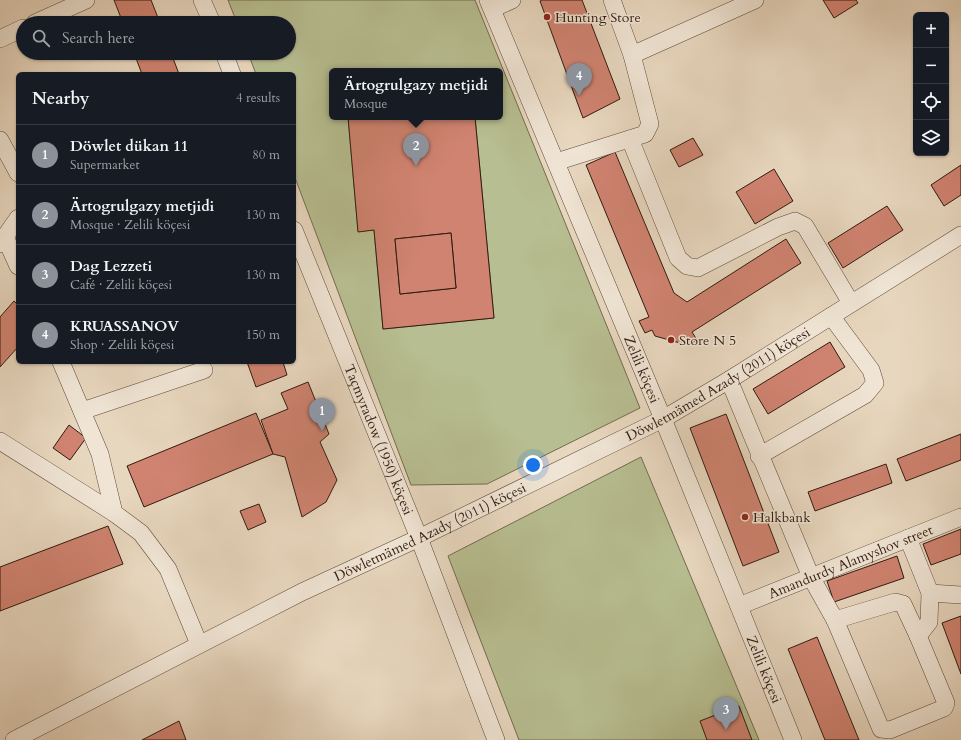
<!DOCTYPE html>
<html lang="en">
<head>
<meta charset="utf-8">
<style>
	:root { --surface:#171b24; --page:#242831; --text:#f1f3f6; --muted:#9ea1a6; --line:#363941; --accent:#8c9099 }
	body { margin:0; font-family:Cardo,serif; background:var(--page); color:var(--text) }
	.controls { position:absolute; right:12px; top:12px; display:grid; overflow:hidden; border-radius:6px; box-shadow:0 1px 3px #0004 }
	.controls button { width:36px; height:36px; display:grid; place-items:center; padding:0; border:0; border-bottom:1px solid var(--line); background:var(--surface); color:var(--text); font:20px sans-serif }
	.you { position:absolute; left:533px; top:465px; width:14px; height:14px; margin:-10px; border:3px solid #fff; border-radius:50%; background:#1a73e8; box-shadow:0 0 0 6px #1a73e833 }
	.badge { display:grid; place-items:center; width:26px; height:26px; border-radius:50%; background:var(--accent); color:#fff; font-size:13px; font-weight:700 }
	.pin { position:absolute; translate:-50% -33px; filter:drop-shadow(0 1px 2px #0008) }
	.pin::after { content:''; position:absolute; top:21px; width:14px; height:12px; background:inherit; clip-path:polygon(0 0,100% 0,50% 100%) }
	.popup { position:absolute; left:329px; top:68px; width:174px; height:52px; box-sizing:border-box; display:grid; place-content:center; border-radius:6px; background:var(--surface); filter:drop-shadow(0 1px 3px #0005); font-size:13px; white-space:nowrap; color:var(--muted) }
	.popup b { font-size:15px; color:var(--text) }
	.popup::after { content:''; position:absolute; left:50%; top:100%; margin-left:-8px; border:8px solid transparent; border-top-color:var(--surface) }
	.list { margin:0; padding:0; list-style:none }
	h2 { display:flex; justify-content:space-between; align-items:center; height:52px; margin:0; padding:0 16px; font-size:17px }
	h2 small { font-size:13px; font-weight:400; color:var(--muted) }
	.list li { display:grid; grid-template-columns:26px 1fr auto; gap:12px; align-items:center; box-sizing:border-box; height:60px; padding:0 16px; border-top:1px solid var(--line) }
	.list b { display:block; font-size:15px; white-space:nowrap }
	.list p { margin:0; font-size:13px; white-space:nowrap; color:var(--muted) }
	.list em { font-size:13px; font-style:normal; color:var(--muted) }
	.icon { flex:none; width:22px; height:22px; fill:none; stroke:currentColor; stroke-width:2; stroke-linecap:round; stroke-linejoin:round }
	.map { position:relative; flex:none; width:961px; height:740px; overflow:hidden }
	.search { position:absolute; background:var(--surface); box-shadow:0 1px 3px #0004; left:16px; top:16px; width:280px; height:44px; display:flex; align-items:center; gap:10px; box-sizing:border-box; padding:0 14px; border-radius:22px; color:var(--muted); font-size:15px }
	.panel { position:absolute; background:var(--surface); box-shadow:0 1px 3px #0004; left:16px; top:72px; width:280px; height:292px; border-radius:6px }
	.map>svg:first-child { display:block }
	.green { fill:#b7be91; stroke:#736c50; fill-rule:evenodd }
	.building { fill:#d08371; stroke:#2f1b0e; fill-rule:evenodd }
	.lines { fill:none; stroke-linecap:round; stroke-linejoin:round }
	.minor-casing { stroke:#5d4a3a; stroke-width:18 }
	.minor { stroke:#f0e5d5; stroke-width:17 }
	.poi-dot { fill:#8f2418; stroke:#f0e5d5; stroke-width:1.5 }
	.labels { text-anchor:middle; stroke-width:3; stroke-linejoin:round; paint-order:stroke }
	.poi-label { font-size:14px; fill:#2f1b0e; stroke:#f0e5d5; text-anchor:start }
	.street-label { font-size:14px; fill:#2f1b0e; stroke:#f0e5d5 }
</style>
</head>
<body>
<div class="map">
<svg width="961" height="740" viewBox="0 0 961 740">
	<rect width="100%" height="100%" fill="#e8d7bf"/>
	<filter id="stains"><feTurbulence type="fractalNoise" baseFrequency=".005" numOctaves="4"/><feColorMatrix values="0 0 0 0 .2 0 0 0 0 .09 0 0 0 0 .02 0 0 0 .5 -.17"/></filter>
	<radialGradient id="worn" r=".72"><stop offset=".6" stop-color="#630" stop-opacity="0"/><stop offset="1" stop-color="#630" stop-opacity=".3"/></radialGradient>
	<g class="green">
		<path d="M228 0H475L640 408 487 484 411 485 294 175V74H256L248 53H289V23H237ZM332 71H500V117H475L494 318 383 329 374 230 358 231 348 117H332Z"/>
		<polygon points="641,457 759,740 519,740 448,556"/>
	</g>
	<g class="building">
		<polygon points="114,0 151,0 160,23 123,23"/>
		<polygon points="542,0 582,0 620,99 583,118 540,1"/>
		<polygon points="823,0 856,0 858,3 834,18"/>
		<polygon points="134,53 171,53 179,74 142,74"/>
		<path d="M348 117H475L494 318 383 329 374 230 358 232ZM451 233 456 288 400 294 395 239Z"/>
		<polygon points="693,138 703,155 679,167 670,150"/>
		<polygon points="615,152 674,293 687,302 786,239 801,263 692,332 697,340 688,346 684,340 680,343 655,336 652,330 645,333 639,321 649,317 586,165"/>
		<polygon points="961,165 961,195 944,206 931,185"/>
		<polygon points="774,169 793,201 755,224 736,192"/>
		<polygon points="887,206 903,230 843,268 828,243"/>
		<polygon points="451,233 456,288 400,294 395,239"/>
		<polygon points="14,301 18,305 18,347 0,367 0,317"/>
		<polygon points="830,342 845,367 768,414 753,389"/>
		<polygon points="247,362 283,362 287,375 256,387"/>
		<polygon points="308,382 329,434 320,442 337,480 326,502 302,517 285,457 273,454 261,420 288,409 281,393"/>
		<polygon points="256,413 273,454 144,507 127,466"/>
		<polygon points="726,414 779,552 743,566 690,428"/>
		<polygon points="69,425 86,438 70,460 53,448"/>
		<polygon points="961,434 961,460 906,481 897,459"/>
		<polygon points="886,464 892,483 815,511 808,492"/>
		<polygon points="259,504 266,522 248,530 240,511"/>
		<polygon points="108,526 123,564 0,611 0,567"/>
		<polygon points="961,529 961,554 931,565 923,544"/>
		<polygon points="897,556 904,578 834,602 827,581"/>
		<polygon points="961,616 961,674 942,623"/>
		<polygon points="817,637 859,740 825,740 788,649"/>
		<polygon points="739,706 752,740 707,740 700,721"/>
		<polygon points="179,721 186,740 142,740"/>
	</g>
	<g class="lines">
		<g class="minor-casing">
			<g id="minor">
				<polyline points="202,0 212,23"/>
				<path id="s1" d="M488 0 663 419 793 740"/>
				<polyline points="612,0 632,55 755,0"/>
				<polyline points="492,9 512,0"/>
				<polyline points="35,23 86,0"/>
				<polyline points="0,39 23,28"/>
				<polyline points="224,53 232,74"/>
				<polyline points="630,139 678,258 687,266 698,268 778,227 795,221 805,226 851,303"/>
				<polyline points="0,140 18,173"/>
				<polyline points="556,162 645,134 650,124 632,55"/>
				<path id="s2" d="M294 230 419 538 496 740"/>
				<polyline points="5,237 18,266"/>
				<polyline points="0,244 18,218"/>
				<polyline points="61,362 100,454 114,513"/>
				<polyline points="729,380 811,577 835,620 895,602 903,604 918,636"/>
				<polyline points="82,411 204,370"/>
				<polyline points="0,441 114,513 141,533 168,569 199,644"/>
				<polyline points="759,456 865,395 875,383 871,370 831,316"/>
				<polyline points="930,593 961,595"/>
				<path id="s3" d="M739 606 961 517"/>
				<polyline points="835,620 881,729 890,730 944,708 946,703 918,636 929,622 930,593 908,538"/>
				<path id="s4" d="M14 740 302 592 419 538 663 419 729 380 961 235"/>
			</g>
		</g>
		<use href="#minor" class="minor"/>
	</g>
	<g class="poi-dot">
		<circle cx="547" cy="17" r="4"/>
		<circle cx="671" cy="340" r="4"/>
		<circle cx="745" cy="517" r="4"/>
	</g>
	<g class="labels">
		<g class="poi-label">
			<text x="555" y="22">Hunting Store</text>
			<text x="679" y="345">Store N 5</text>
			<text x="753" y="522">Halkbank</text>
		</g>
		<g class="street-label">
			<text dy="5" stroke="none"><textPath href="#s1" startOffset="400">Zelili köçesi</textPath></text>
			<text dy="5" stroke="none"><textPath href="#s4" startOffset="789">Döwletmämed Azady (2011) köçesi</textPath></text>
			<text dy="5" stroke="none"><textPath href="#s2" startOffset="226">Taçmyradow (1950) köçesi</textPath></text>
			<text dy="5" stroke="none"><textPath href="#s4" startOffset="465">Döwletmämed Azady (2011) köçesi</textPath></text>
			<text dy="5" stroke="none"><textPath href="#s3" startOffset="120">Amandurdy Alamyshov street</textPath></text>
			<text dy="5" stroke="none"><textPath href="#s1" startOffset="724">Zelili köçesi</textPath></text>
		</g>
	</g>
	<rect width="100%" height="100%" filter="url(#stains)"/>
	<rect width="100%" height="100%" fill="url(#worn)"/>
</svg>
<div class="controls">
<button>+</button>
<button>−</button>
<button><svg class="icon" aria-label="locate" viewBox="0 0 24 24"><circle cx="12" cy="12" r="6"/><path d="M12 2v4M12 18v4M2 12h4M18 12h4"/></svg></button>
<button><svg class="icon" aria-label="layers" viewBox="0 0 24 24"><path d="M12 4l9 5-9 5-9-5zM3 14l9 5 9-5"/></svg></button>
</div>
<div class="you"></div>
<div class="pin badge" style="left:322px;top:431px">1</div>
<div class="pin badge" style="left:416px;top:166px">2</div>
<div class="popup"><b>Ärtogrulgazy metjidi</b>Mosque</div>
<div class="pin badge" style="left:726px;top:730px">3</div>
<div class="pin badge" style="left:579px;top:96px">4</div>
<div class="search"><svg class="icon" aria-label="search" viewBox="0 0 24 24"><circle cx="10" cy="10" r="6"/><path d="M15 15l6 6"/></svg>Search here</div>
<section class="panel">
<h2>Nearby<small>4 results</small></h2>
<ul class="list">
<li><span class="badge">1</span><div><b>Döwlet dükan 11</b><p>Supermarket</p></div><em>80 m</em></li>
<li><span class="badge">2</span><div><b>Ärtogrulgazy metjidi</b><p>Mosque · Zelili köçesi</p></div><em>130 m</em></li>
<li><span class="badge">3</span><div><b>Dag Lezzeti</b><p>Café · Zelili köçesi</p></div><em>130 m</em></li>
<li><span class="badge">4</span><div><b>KRUASSANOV</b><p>Shop · Zelili köçesi</p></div><em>150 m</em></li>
</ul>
</section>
</div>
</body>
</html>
